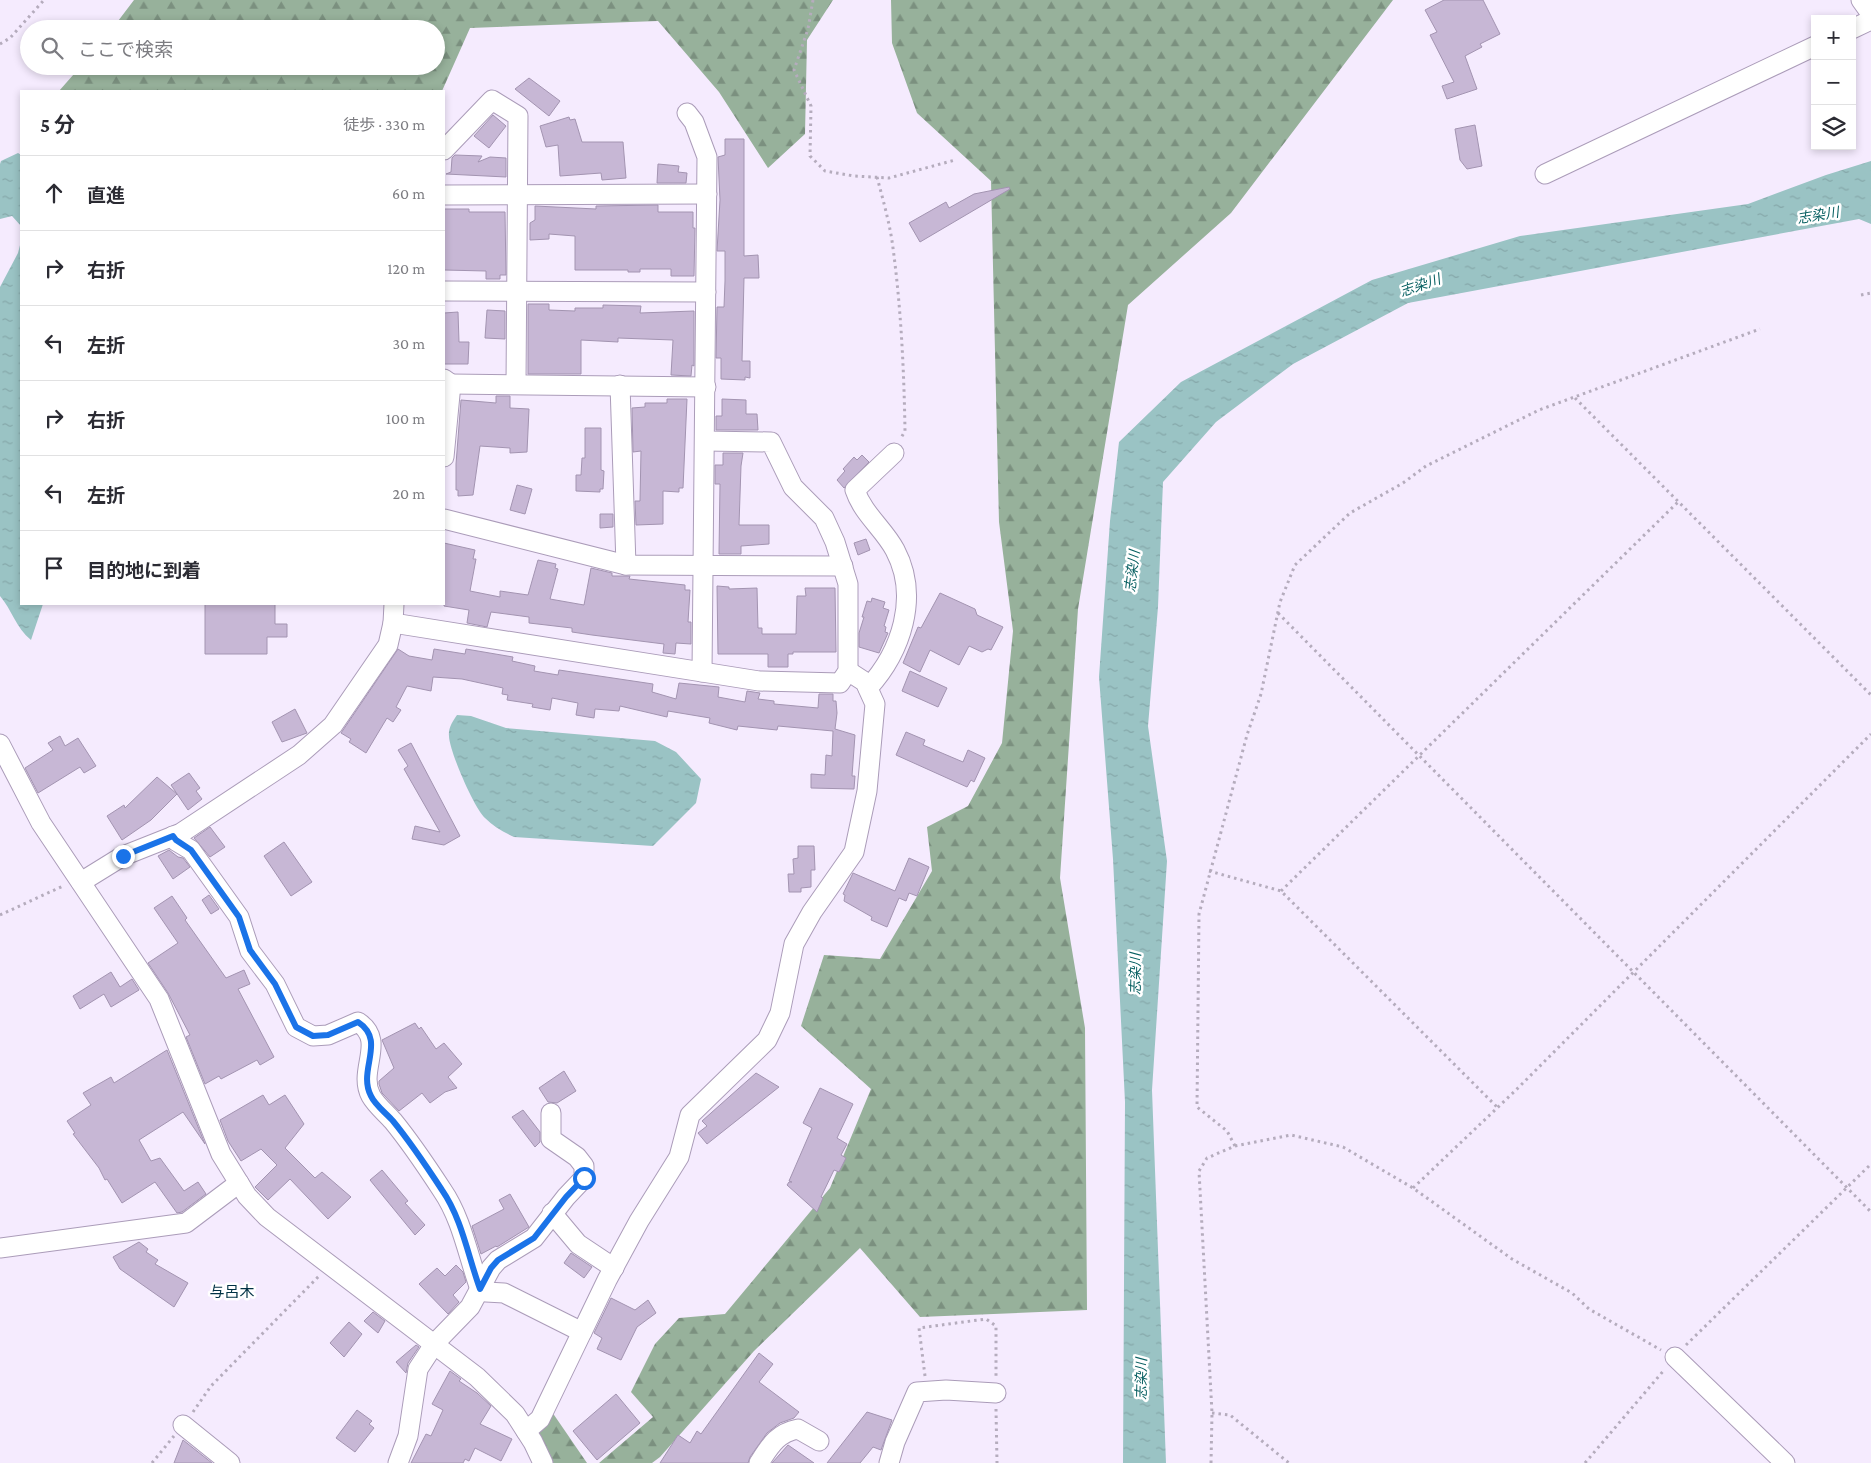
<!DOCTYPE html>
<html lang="ja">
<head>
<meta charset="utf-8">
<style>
	:root { --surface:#fff; --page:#f7f7f7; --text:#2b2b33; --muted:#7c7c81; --line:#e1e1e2 }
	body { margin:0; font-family:"Crimson Pro","Noto Sans JP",serif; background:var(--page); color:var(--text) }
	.controls { position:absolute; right:15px; top:15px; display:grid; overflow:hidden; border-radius:0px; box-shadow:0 2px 8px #0003 }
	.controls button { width:45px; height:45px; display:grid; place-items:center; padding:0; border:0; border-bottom:1px solid var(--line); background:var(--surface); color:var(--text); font:25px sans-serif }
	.stop { position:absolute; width:15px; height:15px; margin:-11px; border:4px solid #1a73e8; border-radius:50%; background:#fff }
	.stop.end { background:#1a73e8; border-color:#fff; box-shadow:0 1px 5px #0008 }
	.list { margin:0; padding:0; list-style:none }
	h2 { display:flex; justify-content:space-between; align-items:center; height:65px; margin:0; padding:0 20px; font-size:21px }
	h2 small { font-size:16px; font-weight:400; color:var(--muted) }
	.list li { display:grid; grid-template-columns:32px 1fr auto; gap:15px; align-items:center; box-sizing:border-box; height:75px; padding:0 20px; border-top:1px solid var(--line) }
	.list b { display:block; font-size:19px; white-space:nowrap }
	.list em { font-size:16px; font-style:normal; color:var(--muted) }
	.icon { flex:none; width:28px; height:28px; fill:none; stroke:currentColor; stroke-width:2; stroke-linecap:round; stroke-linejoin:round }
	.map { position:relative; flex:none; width:1871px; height:1463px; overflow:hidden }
	.search { position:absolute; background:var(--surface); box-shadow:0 2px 8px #0003; left:20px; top:20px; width:425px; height:55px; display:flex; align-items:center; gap:12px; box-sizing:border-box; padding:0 18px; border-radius:28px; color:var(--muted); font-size:19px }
	.panel { position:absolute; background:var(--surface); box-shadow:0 2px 8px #0003; left:20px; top:90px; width:425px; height:515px; border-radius:0px }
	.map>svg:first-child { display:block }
	.forest { fill:url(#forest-firs) }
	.water { fill:url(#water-ripples) }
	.building { fill:#c7b7d5; stroke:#a394b1 }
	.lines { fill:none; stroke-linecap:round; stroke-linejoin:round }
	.minor-casing { stroke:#ab9cb9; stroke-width:21 }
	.path { stroke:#b5acbd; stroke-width:3; stroke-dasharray:2.5 4; stroke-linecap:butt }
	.minor { stroke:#fff; stroke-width:19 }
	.route { stroke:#1a73e8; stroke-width:6 }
	.labels { text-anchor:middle; stroke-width:5; stroke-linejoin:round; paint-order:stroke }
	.water-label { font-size:14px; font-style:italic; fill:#086062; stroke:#fff }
	.quarter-label { font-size:15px; fill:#003144; stroke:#fff }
</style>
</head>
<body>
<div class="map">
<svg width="1871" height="1463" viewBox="0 0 1871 1463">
	<defs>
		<pattern id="forest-firs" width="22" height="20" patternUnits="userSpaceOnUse" patternTransform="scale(1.25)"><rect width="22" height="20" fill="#97b19b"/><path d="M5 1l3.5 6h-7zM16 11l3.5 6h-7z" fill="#7b907f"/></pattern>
		<pattern id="water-ripples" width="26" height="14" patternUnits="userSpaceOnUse" patternTransform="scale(1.25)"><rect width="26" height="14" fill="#9ac3c4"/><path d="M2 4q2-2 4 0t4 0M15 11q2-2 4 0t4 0" fill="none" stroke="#85a7a9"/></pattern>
	</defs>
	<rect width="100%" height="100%" fill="#f5ebfe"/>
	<g class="forest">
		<polygon points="134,0 833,0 807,40 805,134 768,168 719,92 658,21 470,28 442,91 59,91 81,66 436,66 436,29 112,29"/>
		<polygon points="891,0 1393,0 1231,213 1128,305 1078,609 1060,878 1085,1028 1087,1310 920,1317 860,1248 754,1351 660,1457 652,1463 599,1463 653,1417 631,1392 655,1344 679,1318 725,1314 830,1188 871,1089 801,1026 824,955 880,959 932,871 927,827 968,806 1002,743 1013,631 999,522 991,181 917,113 892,43"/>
		<polygon points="552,1412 587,1463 551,1463 538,1431"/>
	</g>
	<g class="water">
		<polygon points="18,153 21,155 21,226 12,216 0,219 0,164 1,161"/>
		<polygon points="1871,161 1871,224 1859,219 1408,303 1293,364 1216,422 1163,482 1158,607 1148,726 1167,861 1152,1090 1166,1463 1123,1463 1125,1102 1113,859 1099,677 1110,521 1119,442 1181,382 1372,280 1520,236 1748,204 1826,175"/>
		<path d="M21 241V604H43L31 640C16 628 12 610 0 596V287L18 253Z"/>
		<path d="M457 715 471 716 506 728 655 741 676 752 701 779 696 803 653 846 514 837C503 832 493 826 485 818 474 808 449 750 449 736 448 728 453 721 457 715Z"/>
	</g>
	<g class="building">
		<polygon points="1444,0 1483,0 1500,34 1480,44 1482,47 1465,56 1477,89 1447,99 1442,86 1454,82 1430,35 1437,32 1425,10"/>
		<polygon points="529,78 560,101 549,116 515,89"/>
		<polygon points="493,115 506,126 489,148 474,136"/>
		<polygon points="569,117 570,120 575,119 582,142 623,142 626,178 602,180 601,173 560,176 558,145 546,147 540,126"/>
		<polygon points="1475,125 1482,166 1467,169 1460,160 1455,129"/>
		<polygon points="725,139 744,139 744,256 758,255 759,278 744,278 742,361 750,361 750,378 745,377 745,380 721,379 721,358 716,358 717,307 724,307 725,281 725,251 717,251 720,200 718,157 725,155"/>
		<polygon points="455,155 482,156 478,162 490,157 506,158 506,177 446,174 451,172 452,158"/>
		<polygon points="658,164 679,166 678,172 687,173 686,183 657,183"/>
		<polygon points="1009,187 1010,189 920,242 909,223 946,202 949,208 974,194"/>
		<polygon points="658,205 658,212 693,212 693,228 695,228 694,276 671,276 671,269 640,269 640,272 628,272 628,270 575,270 575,236 549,234 549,239 530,240 530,223 535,220 535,206 596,209 596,206"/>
		<polygon points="444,209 469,209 469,212 505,212 506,275 500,275 500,279 486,279 486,271 444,270"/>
		<polygon points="528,304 549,304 549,310 575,311 575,308 603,308 603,305 641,306 640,313 694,311 694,366 692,365 691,376 671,375 673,340 618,338 618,342 581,340 581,374 528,374"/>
		<polygon points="487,310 505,311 505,339 485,338"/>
		<polygon points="458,312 459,342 469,342 468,364 444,364 444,313"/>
		<polygon points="496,396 510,396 510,408 529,409 527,452 510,453 510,448 480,446 473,495 458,496 458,490 456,490 456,464 461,400 496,403"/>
		<polygon points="667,399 687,399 683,488 679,488 679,492 663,491 663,524 636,525 635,501 640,501 641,451 633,452 632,408 645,407 645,403 667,403"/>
		<polygon points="722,399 746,400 746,414 757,414 758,430 716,430 716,416 722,416"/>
		<polygon points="585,428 601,428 601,470 604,471 603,489 600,489 600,492 576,491 576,475 581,475 582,458 585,458"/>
		<polygon points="723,453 743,453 741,466 739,525 769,525 769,544 741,546 741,554 719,554 720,484 715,484 715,465 723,465"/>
		<polygon points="862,455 869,462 844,488 837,480 845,471 843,469 854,457 857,460"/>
		<polygon points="517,485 532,489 525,514 510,510"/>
		<polygon points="600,514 613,514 613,527 600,528"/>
		<polygon points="866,539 870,550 858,555 854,543"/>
		<polygon points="444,543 475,550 473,559 476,559 470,591 500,597 500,591 528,595 538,560 556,564 555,568 558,569 550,599 584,605 591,568 612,573 612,576 630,576 629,579 685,585 685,590 690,590 688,622 691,622 691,644 676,643 675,654 663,653 664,644 592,635 572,632 572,628 529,623 529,617 491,612 487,627 467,623 469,610 444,606"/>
		<polygon points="717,586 729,587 729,589 757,588 758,628 762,628 762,634 796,634 797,596 806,596 805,588 835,588 836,652 793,652 793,654 788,654 788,667 768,667 768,654 718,654"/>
		<polygon points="940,593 975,609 977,615 1003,627 991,650 988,649 982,652 969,646 959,665 930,650 920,672 903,663 918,627 921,628"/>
		<polygon points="872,598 885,602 883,608 889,610 884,626 886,627 885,632 888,633 879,653 859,647 859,633 864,617 862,617 867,601 871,602"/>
		<polygon points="205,604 275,604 275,624 287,624 287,637 267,637 267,654 205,654"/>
		<polygon points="398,649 409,656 432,660 434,649 465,654 466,649 513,657 512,661 535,666 534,671 558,675 559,670 653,684 652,692 676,699 679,683 719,687 718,697 745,702 747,691 760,693 758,699 774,701 774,704 818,708 819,694 833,694 833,701 836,701 837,713 835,729 855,735 852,776 855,776 854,789 811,788 811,774 825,775 826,755 832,756 833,731 778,726 777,730 738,726 737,730 709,723 710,718 668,711 667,717 620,706 619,711 595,709 594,718 576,715 578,703 552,698 550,710 532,707 533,704 507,700 508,695 502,694 503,688 462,679 433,677 431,691 407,686 396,707 401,710 393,722 387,718 366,753 349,742 351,739 341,733"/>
		<polygon points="910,671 947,688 938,707 902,691"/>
		<polygon points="295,709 307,733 282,742 272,722"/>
		<polygon points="906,732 925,740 923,745 963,762 968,750 985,758 974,782 971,780 967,787 896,755"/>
		<polygon points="60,736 65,746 78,738 96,766 84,773 80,767 38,793 25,768 53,750 48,743"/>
		<polygon points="411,743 460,836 444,845 412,839 415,826 440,832 404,769 408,766 398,750"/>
		<polygon points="189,773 200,788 196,791 202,799 188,810 171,785"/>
		<polygon points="157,777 177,794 151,820 122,840 107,816 124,805 125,808"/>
		<polygon points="210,827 225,847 210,857 194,838"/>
		<polygon points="284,842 312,882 291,896 264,856"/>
		<polygon points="798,846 814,846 815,870 811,870 811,887 801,888 801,892 789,892 788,874 794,874 793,859 798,858"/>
		<polygon points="169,850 178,857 183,858 190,867 173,879 158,856"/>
		<polygon points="909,858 929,867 917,896 909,893 906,901 899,898 887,927 871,920 872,917 844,901 845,895 843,894 853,873 895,891"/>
		<polygon points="209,895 219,909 211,914 202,900"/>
		<polygon points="172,896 187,918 185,920 226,978 244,970 250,984 238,989 274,1057 260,1065 257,1060 221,1079 219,1076 205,1084 186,1037 190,1035 168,993 148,963 178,943 154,908"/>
		<polygon points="111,972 120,987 132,979 139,990 111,1007 104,994 80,1009 73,996"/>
		<polygon points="415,1023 419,1029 421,1027 436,1049 444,1043 462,1064 448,1077 457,1088 445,1092 430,1103 422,1093 399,1111 382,1093 379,1084 379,1081 394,1068 382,1040"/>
		<polygon points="167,1050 205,1144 183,1112 139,1140 151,1161 160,1158 184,1191 198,1182 206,1194 182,1212 177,1213 155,1182 122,1203 107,1179 105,1180 99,1168 73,1134 75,1133 67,1121 91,1105 83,1093 111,1077 114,1083"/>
		<polygon points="564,1071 576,1091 557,1103 548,1102 539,1088"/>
		<polygon points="756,1073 779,1087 707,1144 698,1133 707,1126 702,1121"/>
		<polygon points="820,1088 853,1104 837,1138 847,1144 841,1155 846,1158 839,1172 834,1170 821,1197 823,1198 817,1212 787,1185 789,1182 792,1182 789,1181 812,1128 803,1123"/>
		<polygon points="263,1095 269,1105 285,1095 304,1124 285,1148 315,1178 322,1172 351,1197 328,1219 290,1179 268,1200 255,1187 277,1165 261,1149 241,1161 228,1141 220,1120"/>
		<polygon points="523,1110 540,1132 540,1142 535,1147 512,1117"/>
		<polygon points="382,1170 408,1201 405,1203 425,1225 415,1235 370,1180"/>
		<polygon points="510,1194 529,1227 497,1247 496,1246 481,1254 472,1226 504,1209 499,1200"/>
		<polygon points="139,1242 148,1249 146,1252 158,1260 155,1264 188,1283 174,1307 120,1269 113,1257"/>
		<polygon points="571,1253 592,1267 584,1278 564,1263"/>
		<polygon points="456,1265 463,1272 466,1282 453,1295 459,1302 448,1314 419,1284 437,1268 445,1276"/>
		<polygon points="611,1298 635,1310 648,1300 656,1313 637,1327 621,1360 597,1349 602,1338 594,1333"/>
		<polygon points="373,1312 385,1321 378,1333 364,1321"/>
		<polygon points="349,1322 362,1334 344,1357 330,1343"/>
		<polygon points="416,1345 419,1347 408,1363 406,1373 396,1362"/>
		<polygon points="759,1353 773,1364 759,1382 799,1412 794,1418 780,1423 767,1433 750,1457 748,1463 660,1463 678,1435 690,1443 697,1431 701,1434"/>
		<polygon points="450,1371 461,1379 459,1381 477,1393 491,1406 480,1424 512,1439 501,1461 475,1448 469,1461 465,1459 463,1463 411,1463 426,1434 431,1436 443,1410 432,1404"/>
		<polygon points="616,1394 640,1423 597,1460 573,1431"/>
		<polygon points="357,1410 372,1421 369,1424 374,1428 355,1452 336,1438"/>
		<polygon points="867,1412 892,1420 881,1450 873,1447 860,1463 827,1463"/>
		<polygon points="183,1440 212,1463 174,1463"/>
		<polygon points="788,1445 814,1463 772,1463"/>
	</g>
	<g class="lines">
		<g class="minor-casing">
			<g id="minor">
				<polyline points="1861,0 1871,14"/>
				<polyline points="1852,29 1871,20"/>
				<polyline points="687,113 694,122 707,157 702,672"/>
				<polyline points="444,150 492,100 518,116 516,384"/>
				<polyline points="1545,174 1815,46"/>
				<polyline points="444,195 707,194"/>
				<polyline points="444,291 706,292"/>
				<polyline points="444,379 451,384 444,457"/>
				<polyline points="451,384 706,387"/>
				<polyline points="620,385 626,565"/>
				<polyline points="444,519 626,565 843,566"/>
				<polyline points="394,604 393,623 759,681 840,683 848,671 848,584 835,542 824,518 793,487 771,442 706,441"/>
				<path d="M868 688C901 652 920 597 895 550 884 529 863 514 855 490L894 453"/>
				<polyline points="0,744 41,823 159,999 221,1154 247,1196 267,1217 477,1377 515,1414 533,1442 543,1463"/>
				<path d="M173 836 176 841 191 850 239 917 250 951 275 984 296 1027 313 1036 328 1035 358 1022C387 1041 357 1070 371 1096 376 1105 386 1113 393 1121 411 1143 427 1167 442 1190 462 1219 468 1256 480 1289L486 1292 504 1293 582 1332"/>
				<polyline points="81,882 123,856 181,833 299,755 333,725 388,645 393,623"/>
				<polyline points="552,1213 578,1244 614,1268"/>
				<polyline points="0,1248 186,1223 239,1183"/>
				<polyline points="1675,1357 1785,1463"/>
				<polyline points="183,1425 230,1463"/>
				<polyline points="526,1431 540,1419 607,1280 639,1221 679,1157 690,1115 767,1040 780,1013 794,944 812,912 854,852 867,791 875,704 865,682 848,671"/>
				<polyline points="398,1463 408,1436 418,1369 435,1343 470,1307 491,1268 498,1260 534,1238 566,1197 584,1178 584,1166 577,1157 551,1139 551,1113"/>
				<path d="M759 1463C770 1446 777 1433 798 1429L819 1441"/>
				<polyline points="889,1463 895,1442 917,1392 946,1390 996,1393"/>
			</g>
		</g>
		<g class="path">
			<polyline points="813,0 808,29 794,70 811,106 810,156 825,171 854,176 889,178 955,160"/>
			<polyline points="0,44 10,38 44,0"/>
			<path d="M877 177C883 200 890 224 893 248 901 308 904 370 905 431L901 438"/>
			<polyline points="1861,295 1871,293"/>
			<polyline points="1575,398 1871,695"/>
			<polyline points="1278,613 1871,1212"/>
			<polyline points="1209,871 1281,891 1497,1107"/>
			<polyline points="1281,891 1679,501"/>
			<polyline points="0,915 63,886"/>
			<polyline points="1235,1146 1227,1131 1197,1107 1199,914 1247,735 1261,694 1280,602 1295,565 1350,513 1403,483 1426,466 1539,410 1760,329"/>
			<polyline points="1413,1188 1516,1090 1871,734"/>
			<polyline points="1686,1345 1871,1164"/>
			<polyline points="925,1376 919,1328 986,1319 996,1326 996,1377"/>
			<polyline points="996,1409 997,1463"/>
			<polyline points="193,1412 211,1386 319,1276"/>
			<polyline points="1212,1413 1230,1415 1289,1463"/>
			<polyline points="152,1463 174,1436"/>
			<polyline points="1211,1463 1212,1413 1199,1171 1207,1158 1235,1146 1291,1135 1343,1147 1413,1188 1512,1259 1572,1293 1589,1309 1661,1350"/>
			<polyline points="1585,1463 1665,1369"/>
		</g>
		<use href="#minor" class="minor"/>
	</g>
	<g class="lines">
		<path class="route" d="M123 856 173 836 176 840 191 850 239 917 250 950 275 984 296 1027 313 1036 328 1035 358 1022C387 1041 357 1070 371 1096 375 1105 386 1113 393 1121 411 1143 427 1167 442 1190 462 1219 468 1256 480 1289L491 1268 498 1260 534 1238 566 1197 584 1178"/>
	</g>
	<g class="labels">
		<g class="water-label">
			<text transform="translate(1818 215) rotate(-9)" y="5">志染川</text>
			<text transform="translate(1420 285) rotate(-19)" y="5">志染川</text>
			<text transform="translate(1132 571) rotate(-83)" y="5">志染川</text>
			<text transform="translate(1135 974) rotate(-89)" y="5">志染川</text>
			<text transform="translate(1141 1379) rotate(-89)" y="5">志染川</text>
		</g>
		<g class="quarter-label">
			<text x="232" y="1297">与呂木</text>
		</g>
	</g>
</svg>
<div class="controls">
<button>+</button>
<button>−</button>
<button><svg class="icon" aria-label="layers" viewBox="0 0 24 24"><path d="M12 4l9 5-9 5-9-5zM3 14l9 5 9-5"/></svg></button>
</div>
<div class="stop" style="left:584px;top:1178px"></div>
<div class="stop end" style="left:123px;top:856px"></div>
<div class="search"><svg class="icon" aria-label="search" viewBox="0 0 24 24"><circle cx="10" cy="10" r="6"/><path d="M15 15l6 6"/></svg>ここで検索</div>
<section class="panel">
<h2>5 分<small>徒歩 · 330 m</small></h2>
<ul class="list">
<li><svg class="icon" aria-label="ahead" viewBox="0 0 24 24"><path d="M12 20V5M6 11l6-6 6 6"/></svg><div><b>直進</b></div><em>60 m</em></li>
<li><svg class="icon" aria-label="right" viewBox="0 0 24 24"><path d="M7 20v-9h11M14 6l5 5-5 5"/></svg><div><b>右折</b></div><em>120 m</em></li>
<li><svg class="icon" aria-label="left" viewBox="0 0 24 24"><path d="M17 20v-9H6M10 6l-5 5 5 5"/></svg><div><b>左折</b></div><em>30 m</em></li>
<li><svg class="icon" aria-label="right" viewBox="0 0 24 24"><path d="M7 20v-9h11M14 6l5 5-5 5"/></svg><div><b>右折</b></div><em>100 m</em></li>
<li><svg class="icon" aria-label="left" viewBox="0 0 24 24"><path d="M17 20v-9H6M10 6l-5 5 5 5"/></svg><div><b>左折</b></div><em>20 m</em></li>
<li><svg class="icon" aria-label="arrive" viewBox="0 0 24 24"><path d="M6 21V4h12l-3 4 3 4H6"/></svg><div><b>目的地に到着</b></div></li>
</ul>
</section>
</div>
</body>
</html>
